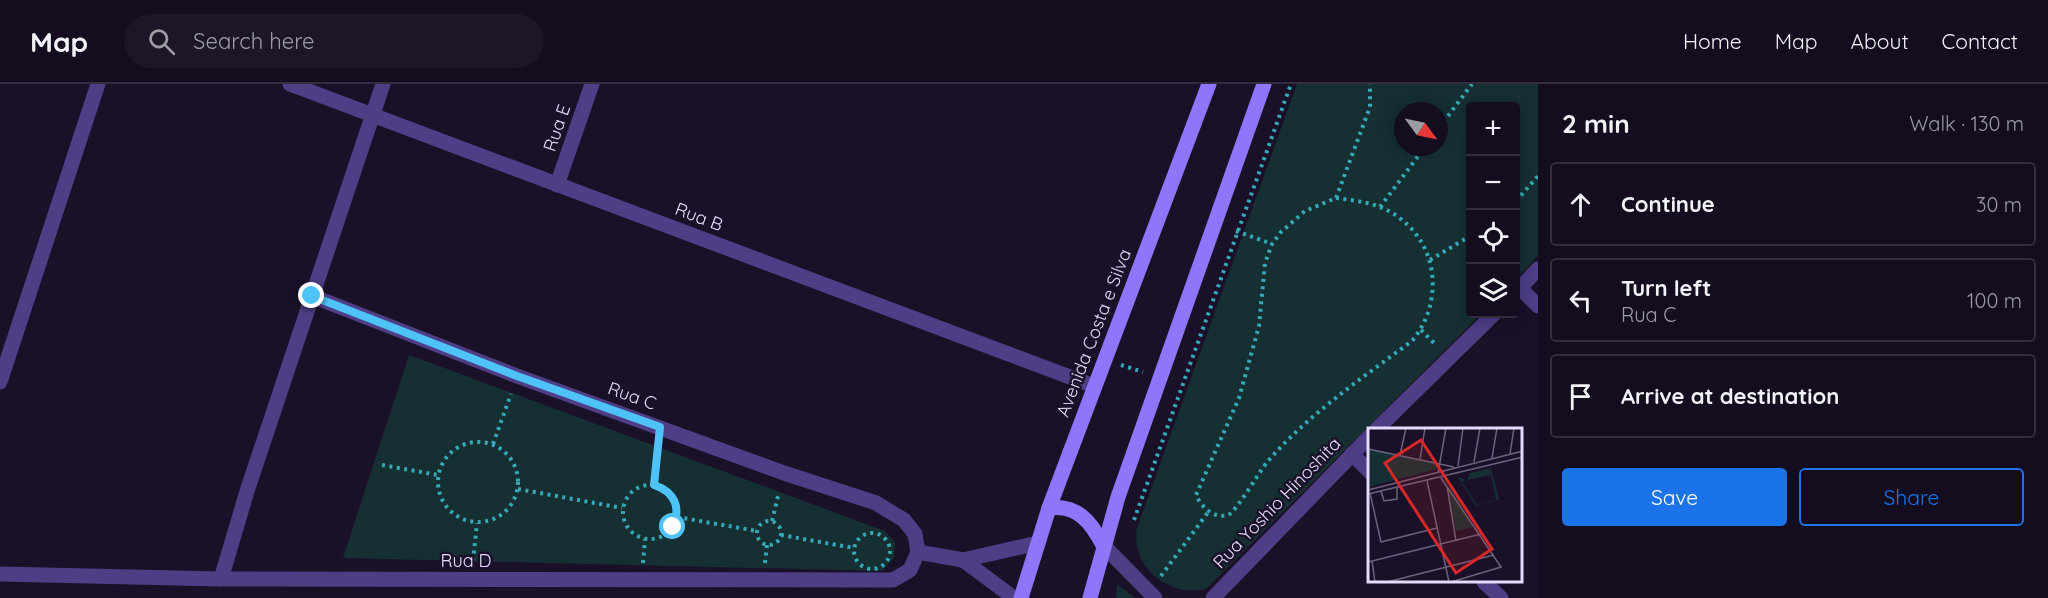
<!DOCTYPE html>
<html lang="en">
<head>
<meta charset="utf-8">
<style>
	:root { --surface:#140d1f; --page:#1d1628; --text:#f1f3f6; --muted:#9d9ca4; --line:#332d3d; --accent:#1a73e8 }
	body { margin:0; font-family:Quicksand,sans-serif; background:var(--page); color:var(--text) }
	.controls { position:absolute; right:18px; top:18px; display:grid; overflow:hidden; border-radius:6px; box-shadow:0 3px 15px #0003 }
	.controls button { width:54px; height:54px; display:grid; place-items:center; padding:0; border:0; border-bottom:2px solid var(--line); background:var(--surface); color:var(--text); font:30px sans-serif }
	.compass { position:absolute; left:1394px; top:18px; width:54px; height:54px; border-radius:50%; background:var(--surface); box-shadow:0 3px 15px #0003; rotate:123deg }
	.stop { position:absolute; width:18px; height:18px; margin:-14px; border:4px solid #4fc3f7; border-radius:50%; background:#fff }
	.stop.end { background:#4fc3f7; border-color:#fff; box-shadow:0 2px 6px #0008 }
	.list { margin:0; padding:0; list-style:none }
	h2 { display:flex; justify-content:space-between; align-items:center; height:78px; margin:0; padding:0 24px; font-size:26px }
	h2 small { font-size:20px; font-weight:400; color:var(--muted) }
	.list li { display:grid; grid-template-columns:39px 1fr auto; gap:18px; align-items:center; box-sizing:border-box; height:84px; margin:0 12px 12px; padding:0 12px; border:2px solid var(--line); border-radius:6px }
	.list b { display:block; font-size:22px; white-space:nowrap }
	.list p { margin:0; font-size:20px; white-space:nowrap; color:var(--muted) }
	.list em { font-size:20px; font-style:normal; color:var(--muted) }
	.actions { display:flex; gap:12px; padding:18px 24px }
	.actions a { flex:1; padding:14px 0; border:2px solid var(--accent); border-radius:6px; text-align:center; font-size:21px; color:var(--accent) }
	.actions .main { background:var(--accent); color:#fff }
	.icon { flex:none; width:33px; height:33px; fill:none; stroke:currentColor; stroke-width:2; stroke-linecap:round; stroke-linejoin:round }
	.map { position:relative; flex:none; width:1538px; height:514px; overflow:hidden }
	header { display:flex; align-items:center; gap:36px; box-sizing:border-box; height:84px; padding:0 30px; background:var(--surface); border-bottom:2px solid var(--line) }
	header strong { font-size:28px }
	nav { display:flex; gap:33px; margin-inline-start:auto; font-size:21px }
	.search { width:420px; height:54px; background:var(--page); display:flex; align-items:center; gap:15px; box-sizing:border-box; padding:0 21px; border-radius:33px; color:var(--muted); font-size:22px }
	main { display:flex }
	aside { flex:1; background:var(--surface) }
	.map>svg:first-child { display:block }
	.green { fill:#152f33; fill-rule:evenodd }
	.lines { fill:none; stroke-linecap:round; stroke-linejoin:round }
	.path { stroke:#35a9b8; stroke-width:4; stroke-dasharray:3 4.5; stroke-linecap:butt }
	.street { stroke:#4d3e86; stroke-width:15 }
	.secondary { stroke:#8f75fa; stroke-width:15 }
	.route { stroke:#4fc3f7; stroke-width:8 }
	.labels { text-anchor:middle; stroke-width:5; stroke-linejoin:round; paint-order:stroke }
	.street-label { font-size:18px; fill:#e5dbfe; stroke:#1a1129 }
	.inset-road { fill:none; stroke:#6b627e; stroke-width:1.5 }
	.view { fill:#d62828; fill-opacity:0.15; stroke:#d62828; stroke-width:3 }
	.inset-edge { fill:none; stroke:#e5dbfe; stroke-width:3 }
</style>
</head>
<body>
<header>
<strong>Map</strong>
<div class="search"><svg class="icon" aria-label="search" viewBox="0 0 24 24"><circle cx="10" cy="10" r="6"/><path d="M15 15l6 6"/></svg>Search here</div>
<nav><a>Home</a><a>Map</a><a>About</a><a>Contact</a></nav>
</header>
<main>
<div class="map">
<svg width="1538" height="514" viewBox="0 0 1538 514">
	<rect width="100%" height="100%" fill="#1a1129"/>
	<g class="green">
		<path d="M1297 0H1538V172L1516 195V22H1470V230H1481L1206 505C1168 514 1130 481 1137 444ZM1403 27H1439V63H1403Z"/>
		<polygon points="409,271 885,447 895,459 894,474 882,487 343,474"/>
		<polygon points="1117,500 1135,514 1116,514"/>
	</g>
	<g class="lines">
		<g class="path">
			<polyline points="1439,44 1472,0"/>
			<path d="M1336 114C1359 117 1384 120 1402 136 1440 166 1442 221 1412 257 1362 294 1309 330 1268 377 1259 388 1236 428 1228 431 1214 435 1201 423 1196 411L1239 314 1259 242 1265 179 1272 160 1281 148 1305 127Z"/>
			<polyline points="1336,114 1370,23 1370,0"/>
			<polyline points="1516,117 1538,92"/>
			<polyline points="1380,123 1425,63"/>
			<polyline points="1236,147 1272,160"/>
			<polyline points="1430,176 1470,152"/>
			<polyline points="1421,246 1435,260"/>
			<polyline points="1121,281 1143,288"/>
			<circle cx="478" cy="398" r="40"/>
			<polyline points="493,360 511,310"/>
			<polyline points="382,381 438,391"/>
			<circle cx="650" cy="428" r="27"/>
			<polyline points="654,401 658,363"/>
			<polyline points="518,405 622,424"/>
			<polyline points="677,433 757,447"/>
			<polyline points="1134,436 1291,0"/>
			<circle cx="769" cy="449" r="12"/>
			<polyline points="772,437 779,408"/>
			<circle cx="872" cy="467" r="18"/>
			<polyline points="781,451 854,464"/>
			<polyline points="473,477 477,439"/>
			<polyline points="643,479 645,455"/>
			<polyline points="765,479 767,461"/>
			<polyline points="1161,492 1209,427"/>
		</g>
		<g class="street">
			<polyline points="290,0 1094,302"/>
			<polyline points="557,101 592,0"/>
			<polyline points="1520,204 1538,222"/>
			<polyline points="1516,208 1538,185"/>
			<polyline points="312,212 517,292 784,389 876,419 904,436 915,450 918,468"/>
			<polyline points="0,298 98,0"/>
			<polyline points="1376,346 1494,230"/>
			<polyline points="1352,370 1370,388"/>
			<polyline points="1103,461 1155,514"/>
			<polyline points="918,468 963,476 1038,459"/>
			<polyline points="963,476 1014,514"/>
			<polyline points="0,490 221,495 893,496 910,486 918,468"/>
			<polyline points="221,495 248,404 383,0"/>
			<polyline points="1484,498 1501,514"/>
			<polyline points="1213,514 1370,352"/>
		</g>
		<g class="secondary">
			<path d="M1049 424C1077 420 1091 438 1103 461"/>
			<polyline points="1021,514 1049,424 1209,0"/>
			<polyline points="1090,514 1118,413 1264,0"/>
		</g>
	</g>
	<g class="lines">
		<path class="route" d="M312 212 517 292 660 343 654 401C675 408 681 423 673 443"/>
	</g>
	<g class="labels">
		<g class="street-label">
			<text transform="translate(557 44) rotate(-71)" y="6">Rua E</text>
			<text transform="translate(699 133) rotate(21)" y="6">Rua B</text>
			<text transform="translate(1094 249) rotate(-69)" y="6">Avenida Costa e Silva</text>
			<text transform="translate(632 312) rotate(20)" y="6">Rua C</text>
			<text transform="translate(1277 419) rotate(-46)" y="6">Rua Yoshio Hinoshita</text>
			<text x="466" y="483">Rua D</text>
		</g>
	</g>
	<g transform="translate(1368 344)">
		<rect width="154" height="154" fill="#1a1129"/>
		<path d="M0 21 69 36V41L0 59ZM123 40 131 72 108 78 89 48 97 52 94 54 109 77 128 72 123 47 99 52 102 45ZM82 59 106 99 88 103 79 61Z" fill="#152f33"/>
		<path class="inset-road" d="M0 21 86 39M142 26 146 0M32 27 38 0M124 30 129 0M52 31 57 0M106 34 112 0M90 38 95 0M70 45 78 0M73 50 133 139 83 154M59 53 81 154M79 58 88 113M0 62 155 23M13 63 16 73 29 71V59M2 65 13 114 69 100M0 66 155 29M4 133 7 154M0 134 113 106M19 154 126 127"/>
		<path class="view" d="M53 12 124 121 88 145 17 35Z"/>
		<rect width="154" height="154" class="inset-edge"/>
	</g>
</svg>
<div class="controls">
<button>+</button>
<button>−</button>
<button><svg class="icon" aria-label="locate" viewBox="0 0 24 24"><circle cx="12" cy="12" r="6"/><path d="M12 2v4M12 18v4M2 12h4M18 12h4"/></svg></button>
<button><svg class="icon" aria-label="layers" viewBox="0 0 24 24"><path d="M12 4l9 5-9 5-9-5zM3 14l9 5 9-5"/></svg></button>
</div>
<svg class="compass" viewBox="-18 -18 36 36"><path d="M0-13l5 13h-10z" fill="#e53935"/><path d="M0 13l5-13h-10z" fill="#9d9ca4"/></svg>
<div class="stop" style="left:673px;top:443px"></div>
<div class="stop end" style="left:312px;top:212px"></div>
</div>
<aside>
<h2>2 min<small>Walk · 130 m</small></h2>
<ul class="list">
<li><svg class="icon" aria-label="ahead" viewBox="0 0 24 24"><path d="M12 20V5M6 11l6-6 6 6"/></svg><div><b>Continue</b></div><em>30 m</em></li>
<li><svg class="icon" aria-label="left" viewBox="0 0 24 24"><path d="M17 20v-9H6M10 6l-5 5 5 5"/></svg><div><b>Turn left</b><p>Rua C</p></div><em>100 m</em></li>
<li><svg class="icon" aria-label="arrive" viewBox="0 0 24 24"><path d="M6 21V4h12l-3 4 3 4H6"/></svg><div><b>Arrive at destination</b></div></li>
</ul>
<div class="actions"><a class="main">Save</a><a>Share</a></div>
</aside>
</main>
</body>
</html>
